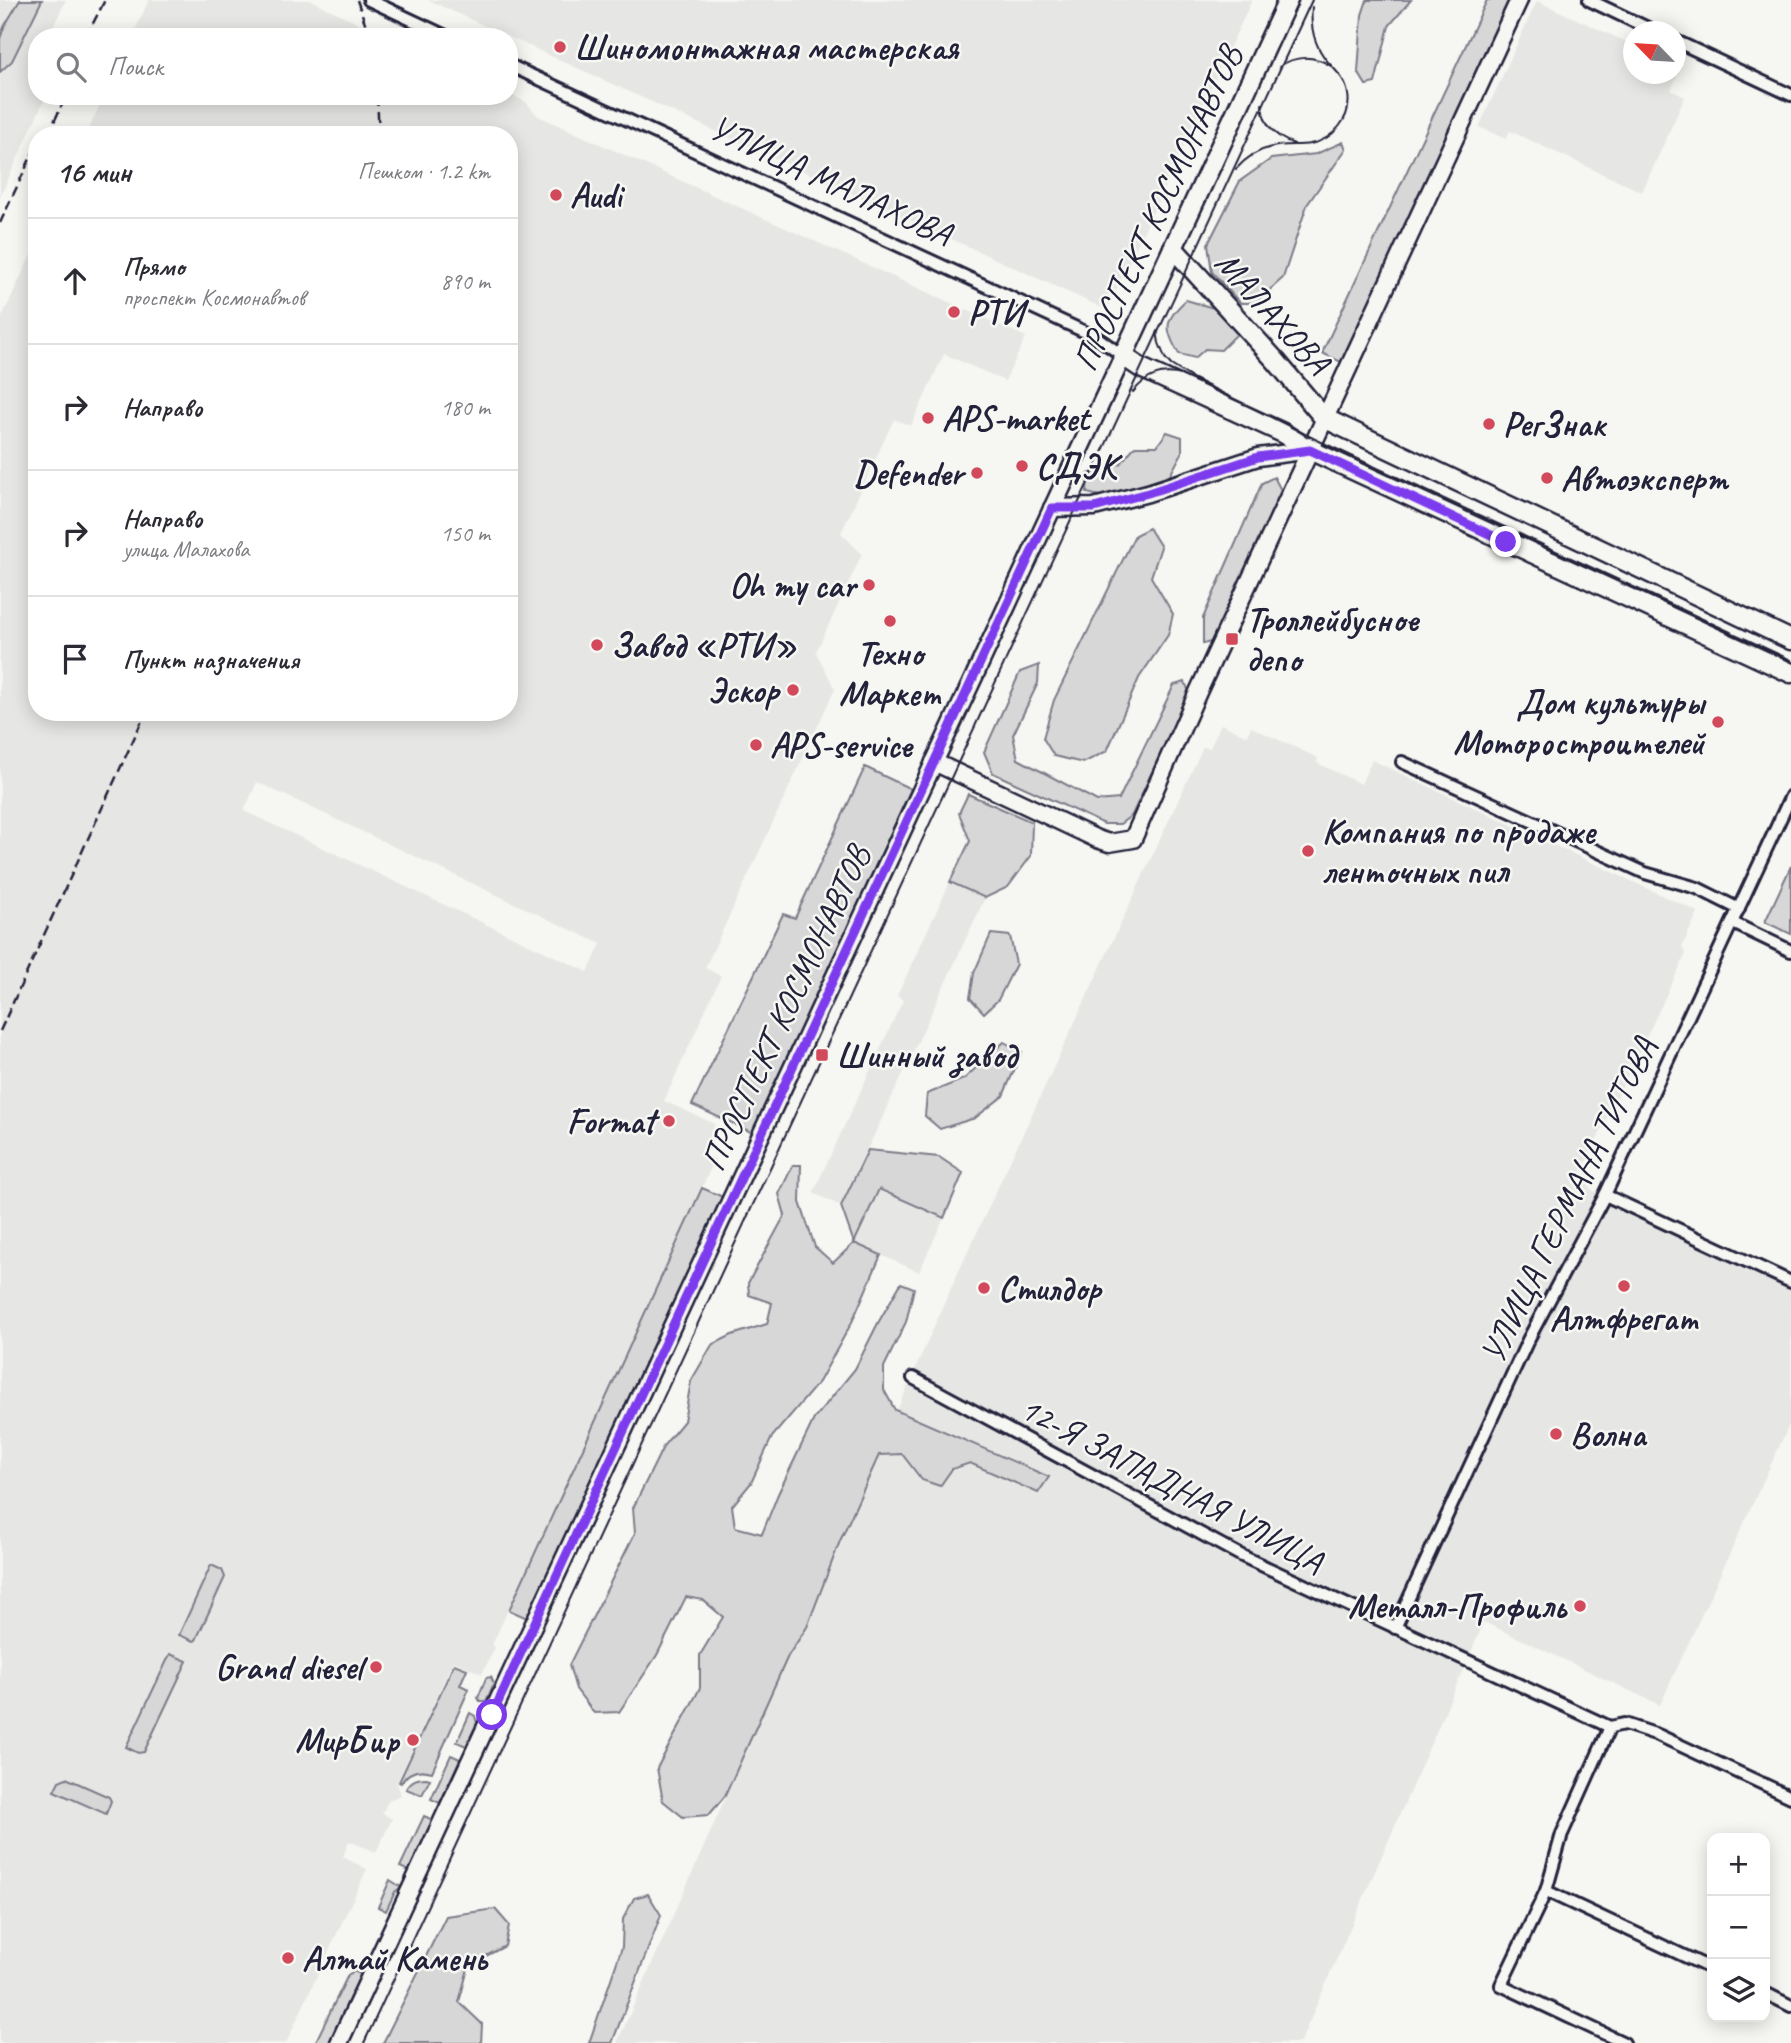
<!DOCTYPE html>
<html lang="ru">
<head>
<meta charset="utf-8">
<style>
	:root { --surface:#fff; --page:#f2f2f3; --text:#2b2b33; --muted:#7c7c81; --line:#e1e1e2 }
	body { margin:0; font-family:Caveat,sans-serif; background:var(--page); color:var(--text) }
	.controls { position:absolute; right:21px; bottom:21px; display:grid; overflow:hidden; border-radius:14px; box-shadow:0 4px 18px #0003 }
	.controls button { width:63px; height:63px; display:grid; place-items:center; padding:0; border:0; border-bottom:2px solid var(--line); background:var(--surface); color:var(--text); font:35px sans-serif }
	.compass { position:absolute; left:1623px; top:21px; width:63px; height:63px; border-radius:50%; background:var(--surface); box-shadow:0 4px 18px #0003; rotate:295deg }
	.stop { position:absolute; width:21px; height:21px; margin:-16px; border:5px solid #7c3aed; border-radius:50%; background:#fff }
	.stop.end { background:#7c3aed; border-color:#fff; box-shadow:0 2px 7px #0008 }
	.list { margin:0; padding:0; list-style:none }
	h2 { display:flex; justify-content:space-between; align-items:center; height:91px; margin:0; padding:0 28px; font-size:30px }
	h2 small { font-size:23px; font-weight:400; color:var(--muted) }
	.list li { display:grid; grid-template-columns:46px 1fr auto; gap:21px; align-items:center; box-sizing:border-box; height:126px; padding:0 28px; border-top:2px solid var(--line) }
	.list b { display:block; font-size:26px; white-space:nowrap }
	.list p { margin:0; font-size:23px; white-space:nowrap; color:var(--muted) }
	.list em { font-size:23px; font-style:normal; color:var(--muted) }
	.icon { flex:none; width:38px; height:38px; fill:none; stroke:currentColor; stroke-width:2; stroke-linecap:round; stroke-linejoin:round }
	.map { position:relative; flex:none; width:1791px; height:2043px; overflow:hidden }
	.search { position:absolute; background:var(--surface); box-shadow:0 4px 18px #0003; left:28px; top:28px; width:490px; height:77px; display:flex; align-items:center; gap:18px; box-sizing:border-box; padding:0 24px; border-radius:28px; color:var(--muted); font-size:26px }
	.panel { position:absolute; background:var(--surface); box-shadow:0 4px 18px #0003; left:28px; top:126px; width:490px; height:595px; border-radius:28px }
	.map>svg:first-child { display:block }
	.built { fill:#e6e6e4; fill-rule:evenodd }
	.green { fill:#d7d7d7; stroke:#7c7c89; stroke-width:2 }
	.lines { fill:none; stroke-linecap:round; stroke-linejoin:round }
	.street-casing { stroke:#22223b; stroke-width:16 }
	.secondary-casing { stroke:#22223b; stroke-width:21 }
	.primary-casing { stroke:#22223b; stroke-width:23 }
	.street { stroke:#f6f6f2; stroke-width:10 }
	.secondary { stroke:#f6f6f2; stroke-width:16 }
	.primary { stroke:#f6f6f2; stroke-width:18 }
	.tram { stroke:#22223b; stroke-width:2 }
	.rail { stroke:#22223b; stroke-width:2.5; stroke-dasharray:10 5; stroke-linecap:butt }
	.route { stroke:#7c3aed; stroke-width:9 }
	.poi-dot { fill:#d1495b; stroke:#f6f6f2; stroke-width:2.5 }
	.labels { text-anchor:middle; stroke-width:5; stroke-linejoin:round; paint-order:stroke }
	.poi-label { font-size:35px; font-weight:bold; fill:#22223b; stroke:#f6f6f2; text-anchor:start }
	.street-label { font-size:35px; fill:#22223b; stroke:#f6f6f2 }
</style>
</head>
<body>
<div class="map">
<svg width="1791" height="2043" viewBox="0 0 1791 2043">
	<rect width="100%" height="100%" fill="#f6f6f2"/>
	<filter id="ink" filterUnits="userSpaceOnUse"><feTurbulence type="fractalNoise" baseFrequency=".0143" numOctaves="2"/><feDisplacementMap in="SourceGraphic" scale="14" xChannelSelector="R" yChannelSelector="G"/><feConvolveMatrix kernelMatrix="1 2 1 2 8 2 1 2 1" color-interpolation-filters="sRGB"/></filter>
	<g filter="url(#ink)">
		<g class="built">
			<polygon points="0,0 66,0 48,37 37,37 37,96 46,96 0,197"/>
			<polygon points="149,0 310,0 388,37 132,37"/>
			<polygon points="428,0 1252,0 1107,310"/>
			<polygon points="1537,1 1633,45 1634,74 1676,74 1676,65 1681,67 1671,90 1685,97 1642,192 1510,131 1506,139 1479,127"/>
			<path d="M509 94 526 102 538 116 1026 337 1005 381 944 354 911 426 894 419 841 533 862 554 816 652 835 689 705 968 721 976 664 1101 715 1124 702 1153 715 1159 492 1645 495 1647 482 1674 453 1661 397 1783 401 1795 389 1800 382 1813 392 1819 376 1852 349 1841 343 1857 367 1869 286 2043H0V321L37 242V712H509V135H86L104 96H509ZM257 782 601 944 588 972 244 811Z"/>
			<polygon points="1221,724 1247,736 1251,727 1318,758 1317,763 1361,784 1372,760 1698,912 1682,947 1686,954 1581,1173 1592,1190 1791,1284 1791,1421 1660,1705 1484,1622 1300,2043 617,2043 952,1286 1203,747 1210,748"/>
			<polygon points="950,882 985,898 841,1206 813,1193 903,1000 897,996"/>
			<polygon points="879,1188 944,1218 919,1272 854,1243"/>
		</g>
		<g class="green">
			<polygon points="20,0 42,0 12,61 0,72 0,39 4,27"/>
			<polygon points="1367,0 1411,0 1389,26 1375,83 1366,85 1358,72 1362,15"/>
			<polygon points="1487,0 1510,0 1341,362 1322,353"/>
			<polygon points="1343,142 1346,149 1307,205 1283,278 1255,303 1240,303 1212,272 1208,244 1240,181 1271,159 1316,154"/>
			<path d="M1186 300 1217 309 1239 332 1221 350 1205 349 1195 358 1179 354C1164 329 1164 320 1186 300Z"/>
			<polygon points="1167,432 1182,437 1182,453 1169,477 1104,497 1087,493 1088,474 1120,464 1135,446 1157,446"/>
			<polygon points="1274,477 1282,492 1215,641 1203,644 1203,618 1262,483"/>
			<polygon points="1149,528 1161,547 1151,577 1173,614 1168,635 1139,678 1107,751 1083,763 1054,756 1043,738 1054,700 1135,535"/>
			<polygon points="1039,665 1038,683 1013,735 1018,759 1097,801 1119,799 1174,685 1185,682 1189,692 1132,815 1120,824 1104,824 993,773 984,752 1020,672"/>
			<polygon points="865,767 911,789 753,1133 692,1105 783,914 795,918"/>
			<polygon points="968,794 1032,822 1031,856 1008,887 985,898 950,882 970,841 959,813"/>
			<polygon points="1791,866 1791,934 1765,922"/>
			<polygon points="991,934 1010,936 1016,964 998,1000 984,1013 970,998 974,973"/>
			<polygon points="1004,1042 1022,1052 1003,1096 975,1118 940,1129 925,1116 927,1094 964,1079"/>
			<polygon points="868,1150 939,1157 963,1173 944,1218 879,1189 854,1243 881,1255 852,1322 819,1382 772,1437 751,1483 732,1506 735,1527 762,1534 778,1494 814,1419 855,1369 878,1323 901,1283 914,1288 906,1322 884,1367 884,1390 895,1410 1049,1477 1038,1493 970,1463 952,1469 940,1486 922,1480 902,1454 879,1455 840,1541 807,1627 788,1656 725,1796 709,1815 683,1817 663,1801 657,1768 700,1688 700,1655 723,1617 703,1600 686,1597 657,1655 619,1712 594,1713 576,1689 569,1665 635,1533 633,1508 664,1445 684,1421 691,1381 712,1345 732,1335 767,1324 772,1303 749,1295 748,1283 785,1215 779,1194 793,1165 801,1165 800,1202 815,1247 833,1263 854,1243 841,1206"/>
			<polygon points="702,1188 723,1197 527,1618 509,1610"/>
			<polygon points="211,1565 222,1570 225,1577 196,1640 194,1641 179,1635"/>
			<polygon points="170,1654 187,1661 144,1752 138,1753 126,1747"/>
			<path d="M454 1664 467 1669 460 1685 469 1689 432 1772C419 1768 408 1772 401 1783L399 1782Z"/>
			<polygon points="491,1677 494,1684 486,1701 480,1701 478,1698 486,1678"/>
			<polygon points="470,1713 475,1716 477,1723 466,1746 457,1742"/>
			<polygon points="451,1755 460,1759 440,1803 431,1799"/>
			<polygon points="66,1778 109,1797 111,1801 106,1814 54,1791 59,1781"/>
			<path d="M426 1778 430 1779 422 1795 406 1789C411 1780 417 1778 426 1778Z"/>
			<polygon points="424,1816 433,1820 409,1871 400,1867"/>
			<polygon points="390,1880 401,1887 395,1892 386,1911 378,1907"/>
			<polygon points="648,1894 661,1915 612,2043 589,2043 622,1947 623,1919 634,1898"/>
			<polygon points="495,1909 509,1925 505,1946 469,1965 459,2002 482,2024 481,2043 383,2043 446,1916"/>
			<polygon points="354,1971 362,1975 330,2043 315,2043 348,1975"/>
		</g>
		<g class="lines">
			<g class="street-casing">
				<g id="street">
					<polyline points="369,0 448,37"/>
					<polyline points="1589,0 1656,32"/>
					<polyline points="1676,41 1791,95"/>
					<polyline points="509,65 1098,338 1123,356"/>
					<polyline points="1402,762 1645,873 1697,888 1739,909"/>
					<polyline points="1733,923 1791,951"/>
					<polyline points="1605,1195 1791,1282"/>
					<polyline points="913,1378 1242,1556 1610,1727 1625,1724 1658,1735 1791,1797"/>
					<polyline points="1395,1628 1528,1340 1605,1195 1791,796"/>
					<polyline points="1610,1727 1562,1834 1546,1891 1501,1985 1624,2043"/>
					<polyline points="1546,1891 1712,1969"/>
					<polyline points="1765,1993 1791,2006"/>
				</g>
			</g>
			<g class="secondary-casing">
				<g id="secondary">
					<polyline points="1052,508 1094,507 1148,493 1258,457 1310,450"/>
					<polyline points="934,762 1097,839 1109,843 1133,839 1198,692 1519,0"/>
					<polyline points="339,2043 1123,356"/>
				</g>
			</g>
			<g class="primary-casing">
				<g id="primary">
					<polyline points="1288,0 1123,356 1141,368 1283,433 1310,450 1791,673"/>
					<polyline points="1173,248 1276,361 1324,418 1791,640"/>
				</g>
			</g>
			<use href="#street" class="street"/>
			<use href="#secondary" class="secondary"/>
			<use href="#primary" class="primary"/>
			<g class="tram">
				<path d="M1279 67C1295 55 1314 55 1331 66"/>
				<path d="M1262 104C1263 125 1275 137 1294 144"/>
				<path d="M1236 169C1246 158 1258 150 1272 147 1285 144 1297 146 1310 144 1333 140 1352 118 1348 94 1346 80 1337 72 1328 62 1315 47 1310 27 1312 7"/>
				<polyline points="1157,331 1159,343 1165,358 1171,365 1192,378 1315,439 1791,660"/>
				<path d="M1133 392C1146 376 1161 370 1182 375"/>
				<polyline points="364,2043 1312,0"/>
			</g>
			<g class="rail">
				<polyline points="357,0 370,37"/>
				<polyline points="86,37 105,0"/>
				<polyline points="377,96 379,135"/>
				<polyline points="48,135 66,96"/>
				<polyline points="0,223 37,144"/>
				<polyline points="0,1031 146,712"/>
			</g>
		</g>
	</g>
	<g class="lines" filter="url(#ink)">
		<polyline class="route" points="492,1715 1052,508 1094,508 1148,493 1258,457 1310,450 1506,542"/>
	</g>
	<g class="poi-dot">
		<circle cx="560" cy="47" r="7"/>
		<circle cx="556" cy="195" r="7"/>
		<circle cx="954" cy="312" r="7"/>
		<circle cx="928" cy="418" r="7"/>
		<circle cx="1489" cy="424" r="7"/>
		<circle cx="1022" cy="466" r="7"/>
		<circle cx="977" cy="473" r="7"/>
		<circle cx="1547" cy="478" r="7"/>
		<circle cx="869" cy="585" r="7"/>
		<circle cx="890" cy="621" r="7"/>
		<rect x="1225" y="632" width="14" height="14" rx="3.5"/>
		<circle cx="597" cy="645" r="7"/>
		<circle cx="793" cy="690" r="7"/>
		<circle cx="1718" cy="722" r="7"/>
		<circle cx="756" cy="745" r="7"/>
		<circle cx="1308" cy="851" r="7"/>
		<rect x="815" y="1048" width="14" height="14" rx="3.5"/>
		<circle cx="669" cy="1121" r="7"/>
		<circle cx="1624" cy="1286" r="7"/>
		<circle cx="984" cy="1288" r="7"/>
		<circle cx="1556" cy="1434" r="7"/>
		<circle cx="1580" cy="1606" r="7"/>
		<circle cx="376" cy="1667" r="7"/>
		<circle cx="413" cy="1740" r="7"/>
		<circle cx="288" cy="1958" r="7"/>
	</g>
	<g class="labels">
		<g class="poi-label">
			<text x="574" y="59">Шиномонтажная мастерская</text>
			<text x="570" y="207">Audi</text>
			<text x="968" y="324">РТИ</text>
			<text x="942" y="430">АPS-market</text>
			<text x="1503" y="436">РегЗнак</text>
			<text x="1036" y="478">СДЭК</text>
			<text x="963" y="485" text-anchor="end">Defender</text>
			<text x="1561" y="490">Автоэксперт</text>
			<text x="855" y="597" text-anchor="end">Oh my car</text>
			<text x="1246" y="631">Троллейбусное<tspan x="1246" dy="40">депо</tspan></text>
			<text x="611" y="657">Завод «РТИ»</text>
			<text x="890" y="665" text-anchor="middle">Техно<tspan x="890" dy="40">Маркет</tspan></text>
			<text x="779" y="702" text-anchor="end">Эскор</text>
			<text x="1704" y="714" text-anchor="end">Дом культуры<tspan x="1704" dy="40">Моторостроителей</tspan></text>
			<text x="770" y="757">APS-service</text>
			<text x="1322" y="843">Компания по продаже<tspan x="1322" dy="40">ленточных пил</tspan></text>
			<text x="836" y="1067">Шинный завод</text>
			<text x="655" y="1133" text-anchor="end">Format</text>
			<text x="998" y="1300">Стилдор</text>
			<text x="1624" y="1330" text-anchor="middle">Алтфрегат</text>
			<text x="1570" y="1446">Волна</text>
			<text x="1566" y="1618" text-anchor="end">Металл-Профиль</text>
			<text x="362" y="1679" text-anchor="end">Grand diesel</text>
			<text x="399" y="1752" text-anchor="end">МирБир</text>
			<text x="302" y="1970">Алтай Камень</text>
		</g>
		<g class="street-label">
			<text transform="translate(831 180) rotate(25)" y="12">УЛИЦА МАЛАХОВА</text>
			<text transform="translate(1157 208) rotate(-65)" y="12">ПРОСПЕКТ КОСМОНАВТОВ</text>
			<text transform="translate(1273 312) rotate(48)" y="12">МАЛАХОВА</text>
			<text transform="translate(785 1008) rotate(-65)" y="12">ПРОСПЕКТ КОСМОНАВТОВ</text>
			<text transform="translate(1568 1200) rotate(-64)" y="12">УЛИЦА ГЕРМАНА ТИТОВА</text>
			<text transform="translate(1172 1484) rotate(28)" y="12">12-Я ЗАПАДНАЯ УЛИЦА</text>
		</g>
	</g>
</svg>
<div class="controls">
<button>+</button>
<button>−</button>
<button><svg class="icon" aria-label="layers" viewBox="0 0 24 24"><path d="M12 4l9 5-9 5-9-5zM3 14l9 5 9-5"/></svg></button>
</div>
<svg class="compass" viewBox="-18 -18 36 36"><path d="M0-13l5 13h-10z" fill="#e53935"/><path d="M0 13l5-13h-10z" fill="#7c7c81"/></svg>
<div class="stop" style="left:492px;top:1715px"></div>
<div class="stop end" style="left:1506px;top:542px"></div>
<div class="search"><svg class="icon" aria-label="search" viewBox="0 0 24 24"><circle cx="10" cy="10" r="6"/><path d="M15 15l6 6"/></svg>Поиск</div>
<section class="panel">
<h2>16 мин<small>Пешком · 1.2 km</small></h2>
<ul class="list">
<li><svg class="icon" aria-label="ahead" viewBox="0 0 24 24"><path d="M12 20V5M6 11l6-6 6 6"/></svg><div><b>Прямо</b><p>проспект Космонавтов</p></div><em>890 m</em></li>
<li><svg class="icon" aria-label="right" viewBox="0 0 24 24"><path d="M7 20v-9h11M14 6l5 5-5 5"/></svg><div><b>Направо</b></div><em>180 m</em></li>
<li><svg class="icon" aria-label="right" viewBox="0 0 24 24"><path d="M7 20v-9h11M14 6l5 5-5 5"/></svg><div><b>Направо</b><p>улица Малахова</p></div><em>150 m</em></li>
<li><svg class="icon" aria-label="arrive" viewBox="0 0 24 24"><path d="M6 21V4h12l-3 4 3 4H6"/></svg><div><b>Пункт назначения</b></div></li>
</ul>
</section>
</div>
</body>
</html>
